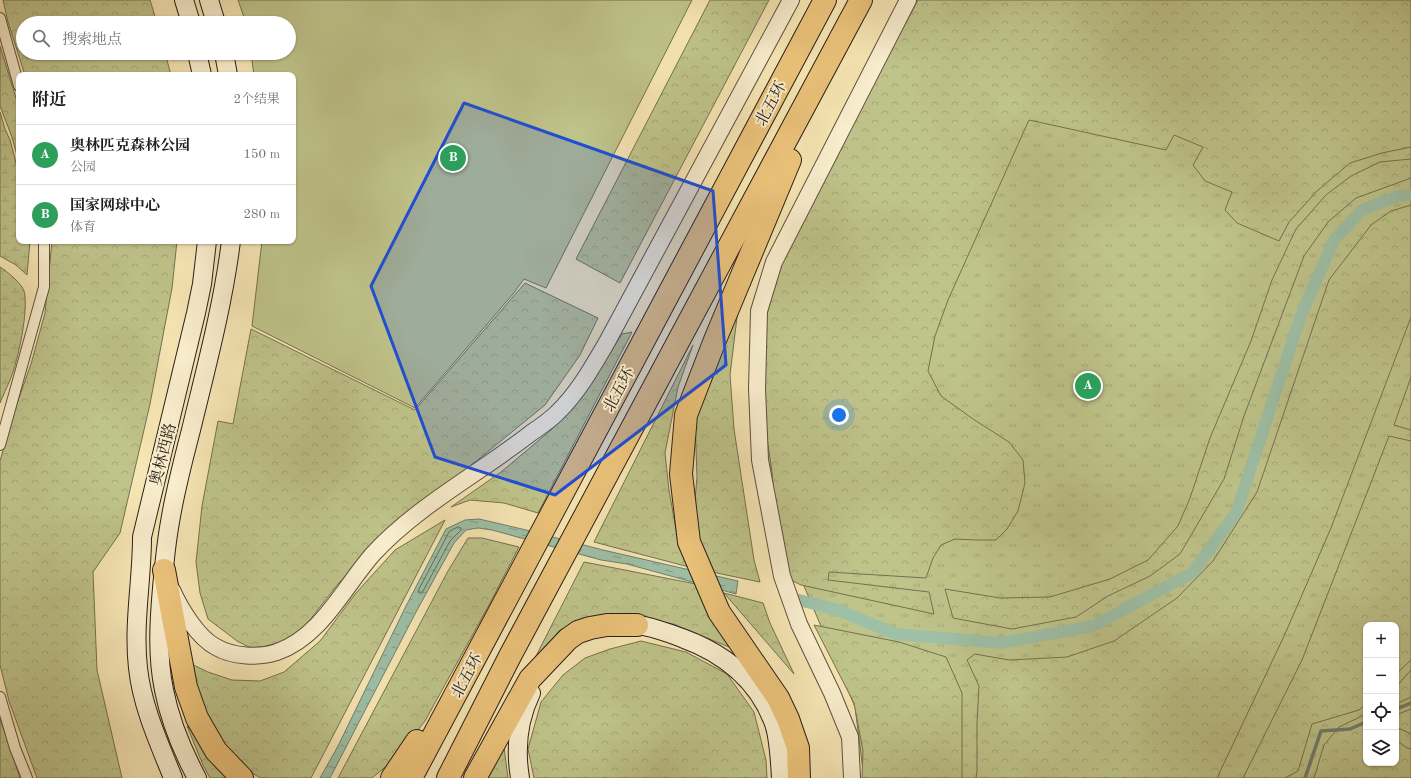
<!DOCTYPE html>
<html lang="zh">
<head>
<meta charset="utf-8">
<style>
	:root { --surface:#fff; --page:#f6f6f6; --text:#202124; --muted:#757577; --line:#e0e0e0; --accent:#8f2418 }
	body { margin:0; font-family:"Old Standard TT","Noto Serif SC",serif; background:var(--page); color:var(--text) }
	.controls { position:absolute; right:12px; bottom:12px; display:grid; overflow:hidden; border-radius:8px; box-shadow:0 1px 3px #0004 }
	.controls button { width:36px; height:36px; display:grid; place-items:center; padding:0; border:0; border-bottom:1px solid var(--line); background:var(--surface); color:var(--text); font:20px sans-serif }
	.you { position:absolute; left:839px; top:415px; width:14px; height:14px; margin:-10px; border:3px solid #fff; border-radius:50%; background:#1a73e8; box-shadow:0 0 0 6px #1a73e833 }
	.badge { display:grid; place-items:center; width:26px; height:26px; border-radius:50%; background:var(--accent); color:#fff; font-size:13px; font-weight:700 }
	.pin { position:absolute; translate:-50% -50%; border:2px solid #fff; box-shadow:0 1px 4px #0006 }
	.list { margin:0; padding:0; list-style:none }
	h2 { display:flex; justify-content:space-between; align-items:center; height:52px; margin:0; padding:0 16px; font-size:17px }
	h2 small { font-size:13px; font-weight:400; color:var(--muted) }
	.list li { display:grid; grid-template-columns:26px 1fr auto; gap:12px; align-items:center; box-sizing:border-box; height:60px; padding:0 16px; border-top:1px solid var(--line) }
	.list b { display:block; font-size:15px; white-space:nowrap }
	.list p { margin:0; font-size:13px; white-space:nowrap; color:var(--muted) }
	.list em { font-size:13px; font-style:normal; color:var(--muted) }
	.icon { flex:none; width:22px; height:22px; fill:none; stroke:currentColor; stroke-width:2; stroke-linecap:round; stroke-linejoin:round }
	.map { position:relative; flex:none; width:1411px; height:778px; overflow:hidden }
	.search { position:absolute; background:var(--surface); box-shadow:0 1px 3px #0004; left:16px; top:16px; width:280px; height:44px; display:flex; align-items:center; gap:10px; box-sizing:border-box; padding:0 14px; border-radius:22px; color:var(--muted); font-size:15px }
	.panel { position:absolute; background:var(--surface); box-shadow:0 1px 3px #0004; left:16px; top:72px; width:280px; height:172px; border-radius:8px }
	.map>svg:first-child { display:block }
	.grass { fill:url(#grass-tufts); stroke:#747151; fill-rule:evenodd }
	.forest { fill:url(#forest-crowns); stroke:#747151 }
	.wetland { fill:url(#wetland-marsh); stroke:#747151 }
	.pitch { fill:#bfc48b; stroke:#747151 }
	.water { fill:url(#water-ripples); stroke:#707f6d }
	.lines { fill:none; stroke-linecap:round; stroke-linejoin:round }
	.shore { stroke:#646f5f; stroke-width:1 }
	.stream { stroke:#707f6d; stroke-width:3.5 }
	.canal { stroke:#9ec0a7; stroke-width:12 }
	.pedestrian-casing { stroke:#5d503e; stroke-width:12 }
	.tertiary-casing { stroke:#5d503e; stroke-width:18 }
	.secondary-casing { stroke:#2a1e17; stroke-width:20 }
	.motorway-casing { stroke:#2a1e17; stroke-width:24 }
	.pedestrian { stroke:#faefcf; stroke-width:10 }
	.tertiary { stroke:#faefcf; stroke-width:16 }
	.secondary { stroke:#faefcf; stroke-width:18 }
	.motorway { stroke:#ecc37a; stroke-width:22 }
	.marked { fill:#1d4ed8; fill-opacity:0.2; stroke:#1d4ed8; stroke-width:3; stroke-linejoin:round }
	.labels { text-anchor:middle; stroke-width:4; stroke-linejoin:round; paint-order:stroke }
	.street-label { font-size:16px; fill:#2a1e17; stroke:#faefcf }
</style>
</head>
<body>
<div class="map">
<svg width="1411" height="778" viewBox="0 0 1411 778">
	<defs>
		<pattern id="grass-tufts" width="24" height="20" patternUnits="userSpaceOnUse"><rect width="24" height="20" fill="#bfc48b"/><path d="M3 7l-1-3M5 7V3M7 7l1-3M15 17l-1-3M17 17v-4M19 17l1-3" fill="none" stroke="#a4a877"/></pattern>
		<pattern id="forest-crowns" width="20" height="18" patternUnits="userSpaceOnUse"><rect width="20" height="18" fill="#bfc48b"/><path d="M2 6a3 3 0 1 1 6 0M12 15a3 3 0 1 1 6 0" fill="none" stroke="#a4a877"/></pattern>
		<pattern id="wetland-marsh" width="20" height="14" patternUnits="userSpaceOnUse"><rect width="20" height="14" fill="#bfc48b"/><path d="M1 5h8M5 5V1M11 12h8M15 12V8" fill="none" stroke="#a4a877"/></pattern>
		<pattern id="water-ripples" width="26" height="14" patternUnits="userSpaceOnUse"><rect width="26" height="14" fill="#9ec0a7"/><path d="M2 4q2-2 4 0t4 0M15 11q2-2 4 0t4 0" fill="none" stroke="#819b87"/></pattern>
	</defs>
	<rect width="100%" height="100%" fill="#f7e6b5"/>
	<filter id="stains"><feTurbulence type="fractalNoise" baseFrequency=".005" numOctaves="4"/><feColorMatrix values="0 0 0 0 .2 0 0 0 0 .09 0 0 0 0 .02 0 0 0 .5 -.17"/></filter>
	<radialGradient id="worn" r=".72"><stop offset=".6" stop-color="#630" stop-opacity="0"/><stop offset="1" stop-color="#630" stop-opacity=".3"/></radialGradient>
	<path class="grass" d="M1411 0V778H864L855 707 780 529 765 459 766 312 863 104ZM1366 625H1396V763H1366Z"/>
	<g class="forest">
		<polygon points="3,0 150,0 157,23 23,23 23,53 165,53 171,75 25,75 8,22"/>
		<polygon points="710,0 769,0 620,283 576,259"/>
		<polygon points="918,0 1411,0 1411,147 1382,153 1350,163 1317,191 1289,222 1279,241 1237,223 1225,210 1232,192 1205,181 1193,165 1203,147 1174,135 1166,150 1029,120 948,300 935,336 928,371 941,396 973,419 1009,442 1023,460 1025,483 1018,511 1007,529 996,540 976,540 955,539 941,545 933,558 926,578 829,572 828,580 929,592 934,614 801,585 787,578 777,536 772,472 763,410 763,309 779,262"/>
		<polygon points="0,46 19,108 19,162 12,137 0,106"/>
		<polygon points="1411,159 1411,178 1356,198 1328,222 1304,256 1244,416 1224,479 1180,554 1150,576 1108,596 1076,617 1012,629 953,618 945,589 1000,598 1050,597 1110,579 1148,560 1178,526 1190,498 1210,438 1251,341 1272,280 1296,229 1326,195 1351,176 1380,162"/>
		<polygon points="1411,205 1411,317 1331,528 1285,634 1217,778 976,778 977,771 977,723 979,686 967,660 975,654 1009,660 1067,657 1114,641 1177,598 1213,561 1257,492 1329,280 1371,225 1391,211"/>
		<polygon points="52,241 177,241 172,288 150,404 120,533 93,572 97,670 122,778 37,778 9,701 0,665 0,461 13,415 31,364 45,313"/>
		<polygon points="525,283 598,318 580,355 545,405 447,485 389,528 338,584 302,630 271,649 249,647 237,641 208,619 200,593 196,562 202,506 218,421 233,424 251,329 415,410"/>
		<polygon points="738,309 730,375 734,429 754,560 760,582 712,572 693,523 697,477 695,417"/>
		<polygon points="632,332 538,513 504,503 470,500 451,507 501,472 551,430 587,389 622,334"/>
		<polygon points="693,345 678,387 665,453 669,490 678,541 689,567 594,542"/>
		<polygon points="1411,377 1411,430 1394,425"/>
		<polygon points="1389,436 1411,441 1411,660 1396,674 1396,625 1366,625 1366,704 1359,710 1312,724 1298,771 1285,778 1243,778 1302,660"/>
		<polygon points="445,520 311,778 260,778 242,766 216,737 187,662 208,672 232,680 260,681 284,672 320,641 356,593 395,550"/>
		<polygon points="468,538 482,538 519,547 489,605 425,721 395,759 372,778 338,778 448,571"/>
		<polygon points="584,562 696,584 729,647 673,624 631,616 581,622 560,630 535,658"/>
		<polygon points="724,593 763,603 770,623 794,674"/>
		<polygon points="814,625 899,642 946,657 962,693 962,778 862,778 863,751 854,703"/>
		<polygon points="641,641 686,652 727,674 754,712 766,760 767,778 534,778 528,749 541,702 563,675 585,658 610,649"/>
		<polygon points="1411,670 1411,697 1396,704 1396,687"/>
		<polygon points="1411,709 1411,734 1396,727 1396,715"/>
		<polygon points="1366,714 1366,763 1396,763 1396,740 1407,748 1411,749 1411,778 1314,778 1324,745 1339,727"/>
		<polygon points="0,718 20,778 0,778"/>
		<polygon points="187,726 236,778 210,778 203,765"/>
		<polygon points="504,747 508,778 488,778 490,774"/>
	</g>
	<g class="wetland">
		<polygon points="0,112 5,129 10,140 19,174 19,241 30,241 27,275 16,265 0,256"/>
		<path d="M0 267C7 271 22 284 24 291 29 310 18 361 10 380 7 388 3 395 0 403Z"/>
	</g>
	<polygon class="pitch" points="238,0 692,0 546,288 524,279 513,294 415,408 252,326 262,241 293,241 293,75 254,75 251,53 289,53 289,23 246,23"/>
	<polygon class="water" points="479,519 522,529 603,550 738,581 736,594 627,564 601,560 492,530 478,528 466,530 454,543 416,612 330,778 320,778 338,746 406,606 446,529 465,520"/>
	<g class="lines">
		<polygon class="shore" points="458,527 461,528 461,530 450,541 422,593 419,593 418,591 449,532"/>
		<g class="stream">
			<polyline points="1396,709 1411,703"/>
			<polyline points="1305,778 1321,731 1350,729 1366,722"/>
		</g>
		<polyline class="canal" points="799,600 838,610 896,634 1001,643 1093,626 1192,573 1236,513 1301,315 1334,240 1362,210 1398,196 1411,195"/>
		<g class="pedestrian-casing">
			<g id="pedestrian">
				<polyline points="0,18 19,86"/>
				<polyline points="0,445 44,287 44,241"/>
				<polyline points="0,697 15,748 27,778"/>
			</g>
		</g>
		<g class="tertiary-casing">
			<g id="tertiary">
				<path d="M172 590C180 608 198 638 216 647 233 657 259 658 277 652 321 637 344 587 373 554 417 506 480 473 531 433 540 427 549 421 557 413 578 393 593 366 607 342L791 0"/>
				<polyline points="852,778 850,737 832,693 799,624 782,576 760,460 757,389 759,311 774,262 908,0"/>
			</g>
		</g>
		<g class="secondary-casing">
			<g id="secondary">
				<polyline points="184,0 191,23"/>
				<polyline points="209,0 216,23"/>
				<polyline points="197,53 202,75"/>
				<polyline points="224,53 228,75"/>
				<path d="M624 627C627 627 632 626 636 625 646 625 672 634 682 638 723 653 757 679 773 721 779 735 780 762 781 778"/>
				<path d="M173 778C159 743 142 706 138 668 133 624 142 581 142 537L196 313 202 284 207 241"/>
				<path d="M197 778C182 750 170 721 164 690 157 656 159 622 162 588 164 566 166 544 170 522 175 491 183 461 191 430 206 368 223 305 231 241"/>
				<path d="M520 778C515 748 518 720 531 693"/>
			</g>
		</g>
		<g class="motorway-casing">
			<g id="motorway">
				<polyline points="790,160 715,340 686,415 681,474 689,542 719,612 778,698 788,719 798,748 799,778"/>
				<polyline points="164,570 186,687 197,718 216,751 242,778"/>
				<polyline points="392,778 417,741"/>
				<polyline points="411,778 825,0"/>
				<polyline points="448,778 510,656 861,0"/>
				<polyline points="475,778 530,679 568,639 578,632 590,628 607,625 637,625"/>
			</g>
		</g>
		<use href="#pedestrian" class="pedestrian"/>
		<use href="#tertiary" class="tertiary"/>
		<use href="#secondary" class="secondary"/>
		<use href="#motorway" class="motorway"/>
	</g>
	<path class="marked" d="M464 103 713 191 726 365 555 495 435 457 371 286Z"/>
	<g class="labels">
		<g class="street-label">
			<text transform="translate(770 103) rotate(-62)" y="6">北五环</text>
			<text transform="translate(618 389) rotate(-62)" y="6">北五环</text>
			<text transform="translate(162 454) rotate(-76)" y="6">奥林西路</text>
			<text transform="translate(466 675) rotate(-62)" y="6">北五环</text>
		</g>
	</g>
	<rect width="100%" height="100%" filter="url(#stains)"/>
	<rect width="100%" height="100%" fill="url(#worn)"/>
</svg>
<div class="controls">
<button>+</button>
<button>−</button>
<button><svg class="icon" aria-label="locate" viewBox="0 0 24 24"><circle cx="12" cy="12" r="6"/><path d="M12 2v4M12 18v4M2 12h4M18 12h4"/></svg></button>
<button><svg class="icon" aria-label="layers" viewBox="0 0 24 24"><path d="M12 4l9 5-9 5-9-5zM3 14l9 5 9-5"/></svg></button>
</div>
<div class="you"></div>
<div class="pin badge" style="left:1088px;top:386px;background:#2e9e5b">A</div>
<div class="pin badge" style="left:453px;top:158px;background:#2e9e5b">B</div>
<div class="search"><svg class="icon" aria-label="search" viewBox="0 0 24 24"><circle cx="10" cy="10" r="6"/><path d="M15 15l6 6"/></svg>搜索地点</div>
<section class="panel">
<h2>附近<small>2个结果</small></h2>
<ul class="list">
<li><span class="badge" style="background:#2e9e5b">A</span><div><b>奥林匹克森林公园</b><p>公园</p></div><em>150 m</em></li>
<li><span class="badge" style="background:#2e9e5b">B</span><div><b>国家网球中心</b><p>体育</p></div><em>280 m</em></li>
</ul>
</section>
</div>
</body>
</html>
